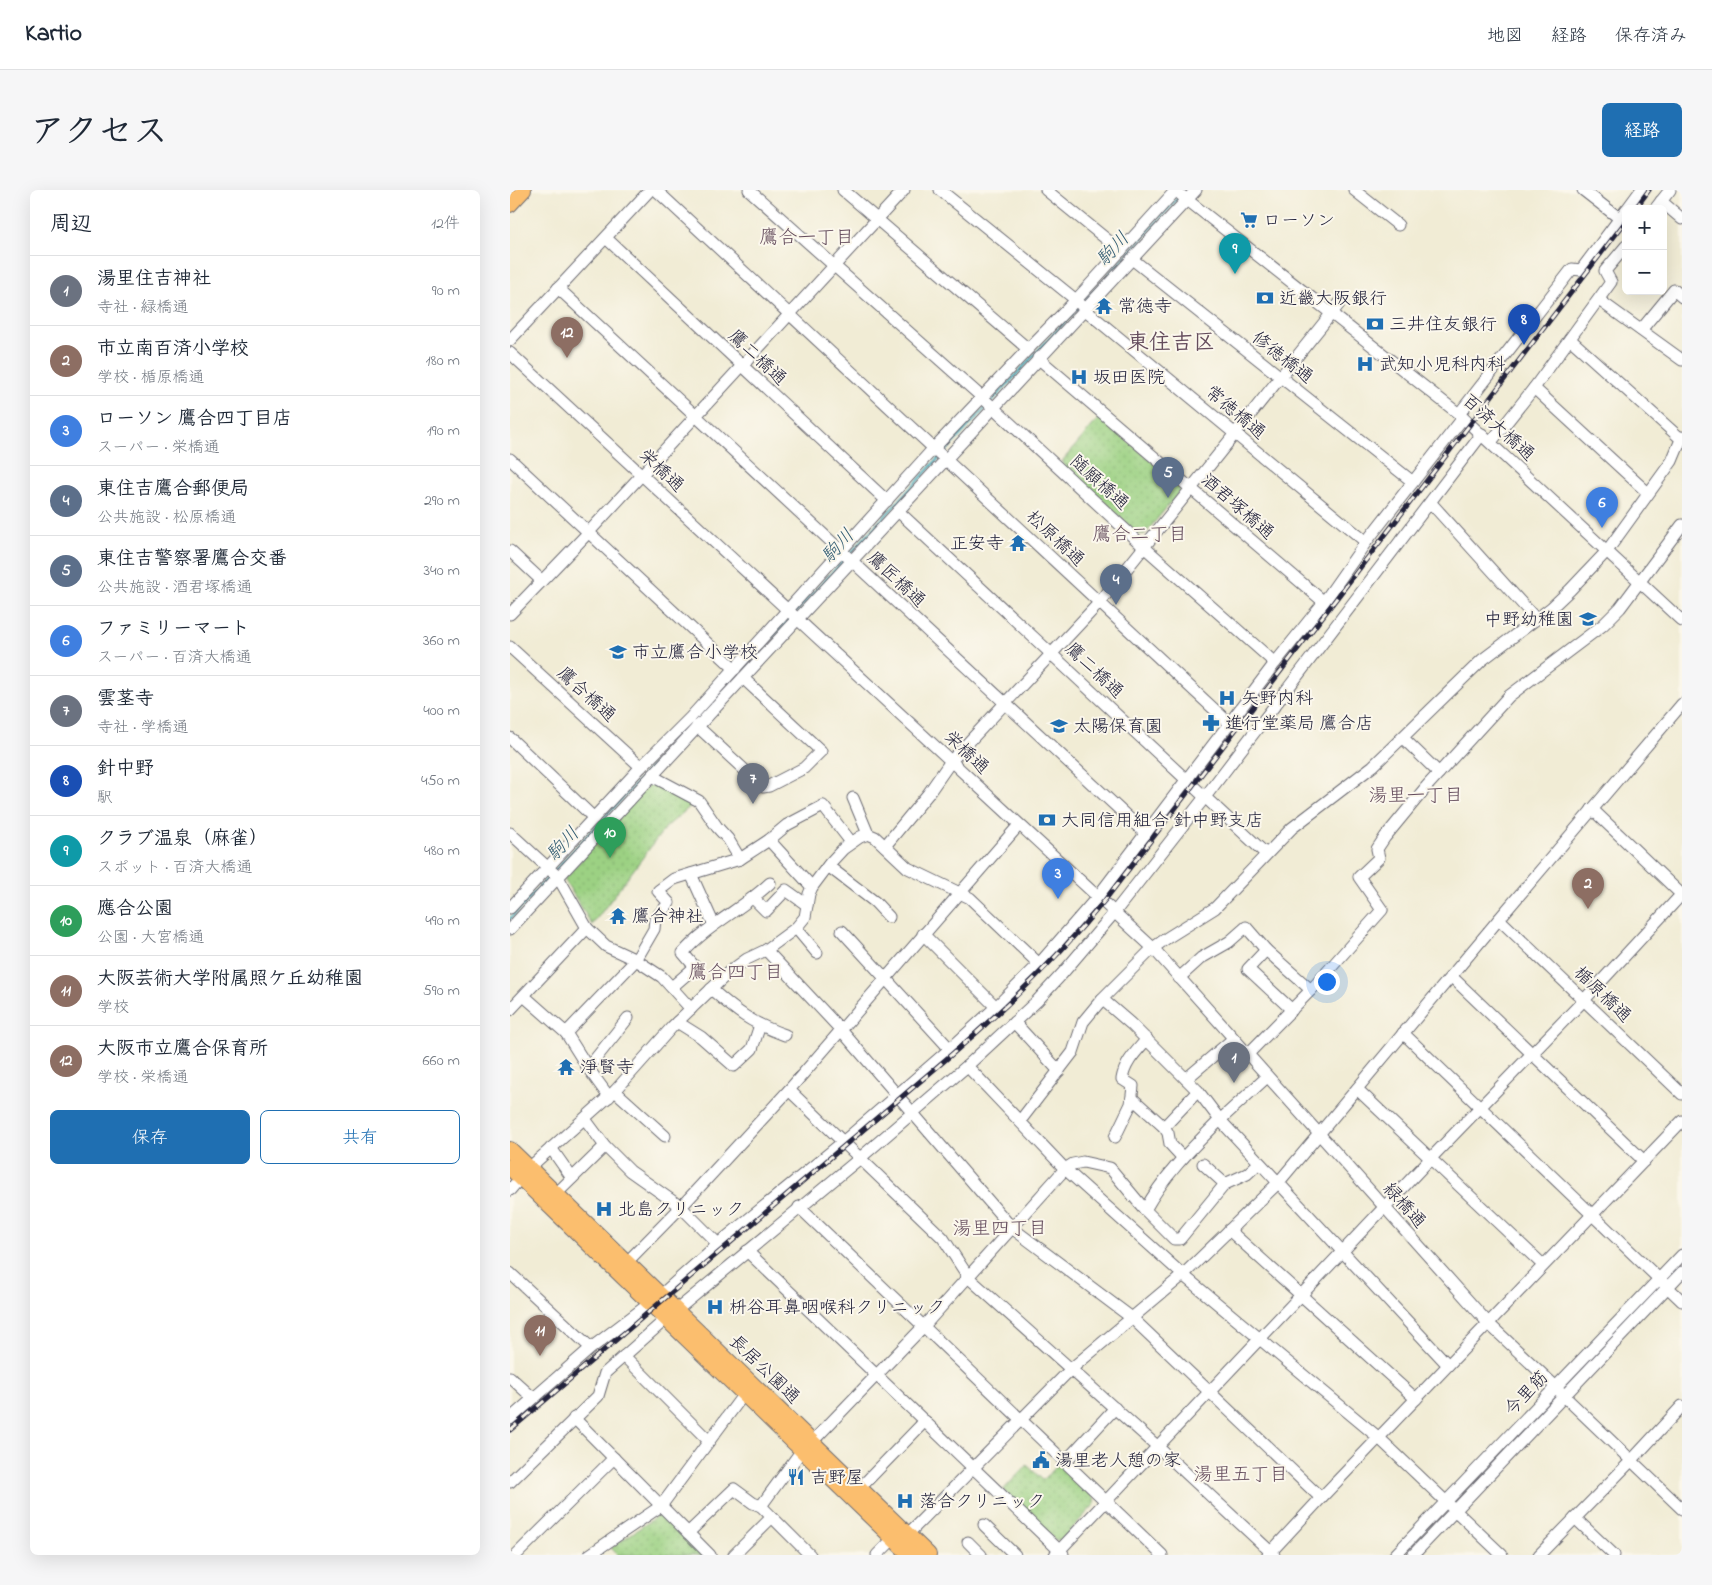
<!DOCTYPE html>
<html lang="ja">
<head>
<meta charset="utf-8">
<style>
	:root { --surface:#fff; --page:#f6f6f7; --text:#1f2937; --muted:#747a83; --line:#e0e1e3; --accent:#1f6fb2 }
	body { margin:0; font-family:"Indie Flower","Klee One",sans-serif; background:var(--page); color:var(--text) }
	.controls { position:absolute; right:15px; top:15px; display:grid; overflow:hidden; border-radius:8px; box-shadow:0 5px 20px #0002 }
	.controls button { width:45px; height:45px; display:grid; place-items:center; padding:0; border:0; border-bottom:1px solid var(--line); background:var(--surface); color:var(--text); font:25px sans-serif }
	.you { position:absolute; left:816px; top:791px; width:18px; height:18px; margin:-12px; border:4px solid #fff; border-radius:50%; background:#1a73e8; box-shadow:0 0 0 8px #1a73e833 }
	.badge { display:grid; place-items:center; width:32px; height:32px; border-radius:50%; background:var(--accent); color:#fff; font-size:16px; font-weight:700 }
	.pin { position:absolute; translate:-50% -41px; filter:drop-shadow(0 1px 2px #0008) }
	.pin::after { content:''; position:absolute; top:26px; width:18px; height:15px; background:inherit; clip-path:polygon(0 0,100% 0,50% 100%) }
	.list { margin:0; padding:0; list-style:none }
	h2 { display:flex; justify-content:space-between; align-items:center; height:65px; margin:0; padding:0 20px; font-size:21px }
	h2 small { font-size:16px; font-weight:400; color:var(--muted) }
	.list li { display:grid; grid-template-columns:32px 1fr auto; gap:15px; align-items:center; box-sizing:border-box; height:70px; padding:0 20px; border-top:1px solid var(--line) }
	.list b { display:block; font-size:19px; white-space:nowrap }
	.list p { margin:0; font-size:16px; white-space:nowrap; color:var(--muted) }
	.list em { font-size:16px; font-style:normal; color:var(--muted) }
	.actions { display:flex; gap:10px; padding:15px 20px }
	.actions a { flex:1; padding:11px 0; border:1px solid var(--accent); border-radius:8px; text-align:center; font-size:18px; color:var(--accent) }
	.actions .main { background:var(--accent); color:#fff }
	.map { position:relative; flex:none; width:1172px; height:1365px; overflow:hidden; border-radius:8px }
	header { display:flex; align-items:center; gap:30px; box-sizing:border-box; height:70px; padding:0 25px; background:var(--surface); border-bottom:1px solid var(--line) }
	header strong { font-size:24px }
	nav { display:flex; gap:28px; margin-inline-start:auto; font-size:18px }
	.intro { display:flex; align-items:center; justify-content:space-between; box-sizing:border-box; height:120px; padding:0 30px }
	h1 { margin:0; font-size:35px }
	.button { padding:12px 22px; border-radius:8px; background:var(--accent); color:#fff; font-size:18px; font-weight:700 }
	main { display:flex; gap:30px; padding:0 30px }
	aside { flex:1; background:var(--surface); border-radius:8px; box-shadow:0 5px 20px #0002 }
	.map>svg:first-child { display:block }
	.park { fill:url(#park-dots); stroke:#5f7a5f }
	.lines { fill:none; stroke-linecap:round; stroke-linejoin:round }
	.stream { stroke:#43afc1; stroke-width:3 }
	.minor-casing { stroke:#6a6971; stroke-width:13 }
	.major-casing { stroke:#6a6971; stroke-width:16 }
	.highway-casing { stroke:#6a6971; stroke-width:18 }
	.minor { stroke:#fff; stroke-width:11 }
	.major { stroke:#fbbe6e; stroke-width:14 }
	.highway { stroke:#fbbe6e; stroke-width:16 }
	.rail-casing { stroke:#22223b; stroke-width:5 }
	.rail { stroke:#fbf7ec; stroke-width:3; stroke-dasharray:9; stroke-linecap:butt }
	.labels { text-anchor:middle; stroke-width:4; stroke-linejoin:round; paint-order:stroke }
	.poi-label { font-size:18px; fill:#22223b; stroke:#fbf7ec; text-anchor:start }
	.street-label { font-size:18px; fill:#22223b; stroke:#fbf7ec }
	.neighbourhood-label { font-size:19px; fill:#654d5d; stroke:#fbf7ec }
	.water-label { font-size:19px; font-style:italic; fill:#2f5a71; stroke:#fbf7ec }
	.district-label { font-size:22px; font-weight:bold; fill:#654d5d; stroke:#fbf7ec }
</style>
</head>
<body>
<header>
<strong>Kartio</strong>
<nav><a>地図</a><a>経路</a><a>保存済み</a></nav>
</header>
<div class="intro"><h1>アクセス</h1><a class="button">経路</a></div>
<main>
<aside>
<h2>周辺<small>12件</small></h2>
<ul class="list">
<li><span class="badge" style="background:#6b7280">1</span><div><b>湯里住吉神社</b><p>寺社 · 緑橋通</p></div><em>90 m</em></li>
<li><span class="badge" style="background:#8d6e63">2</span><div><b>市立南百済小学校</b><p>学校 · 楯原橋通</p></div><em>180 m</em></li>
<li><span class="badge" style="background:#3f7fe0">3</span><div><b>ローソン 鷹合四丁目店</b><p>スーパー · 栄橋通</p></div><em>190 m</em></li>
<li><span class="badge" style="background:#5c6f8a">4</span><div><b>東住吉鷹合郵便局</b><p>公共施設 · 松原橋通</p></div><em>290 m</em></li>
<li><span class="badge" style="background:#5c6f8a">5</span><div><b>東住吉警察署鷹合交番</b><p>公共施設 · 酒君塚橋通</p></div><em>340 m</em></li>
<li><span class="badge" style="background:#3f7fe0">6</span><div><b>ファミリーマート</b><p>スーパー · 百済大橋通</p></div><em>360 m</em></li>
<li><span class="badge" style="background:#6b7280">7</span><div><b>雲茎寺</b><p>寺社 · 学橋通</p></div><em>400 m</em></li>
<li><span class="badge" style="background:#1a4fb4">8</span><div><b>針中野</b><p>駅</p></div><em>450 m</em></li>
<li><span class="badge" style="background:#0f9aa8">9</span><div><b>クラブ温泉（麻雀）</b><p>スポット · 百済大橋通</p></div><em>480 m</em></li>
<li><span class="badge" style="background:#2e9e5b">10</span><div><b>應合公園</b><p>公園 · 大宮橋通</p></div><em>490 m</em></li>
<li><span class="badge" style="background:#8d6e63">11</span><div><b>大阪芸術大学附属照ケ丘幼稚園</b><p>学校</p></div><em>590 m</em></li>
<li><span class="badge" style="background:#8d6e63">12</span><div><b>大阪市立鷹合保育所</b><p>学校 · 栄橋通</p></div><em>660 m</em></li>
</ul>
<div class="actions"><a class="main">保存</a><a>共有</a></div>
</aside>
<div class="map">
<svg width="1172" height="1365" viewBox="0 0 1172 1365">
	<defs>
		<pattern id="park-dots" width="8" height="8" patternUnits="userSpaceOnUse" patternTransform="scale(1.25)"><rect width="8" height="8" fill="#9cd183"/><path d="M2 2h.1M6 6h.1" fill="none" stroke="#86b372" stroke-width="1.8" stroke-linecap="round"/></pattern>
	</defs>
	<rect width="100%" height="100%" fill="#fbf7ec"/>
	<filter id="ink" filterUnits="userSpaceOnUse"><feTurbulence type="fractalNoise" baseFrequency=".02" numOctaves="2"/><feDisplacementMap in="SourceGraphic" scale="10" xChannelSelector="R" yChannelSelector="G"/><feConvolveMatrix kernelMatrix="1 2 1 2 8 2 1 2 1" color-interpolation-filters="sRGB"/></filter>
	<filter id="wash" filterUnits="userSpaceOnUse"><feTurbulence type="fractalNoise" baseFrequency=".0096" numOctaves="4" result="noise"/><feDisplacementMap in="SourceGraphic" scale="20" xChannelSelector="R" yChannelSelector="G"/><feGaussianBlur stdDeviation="1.12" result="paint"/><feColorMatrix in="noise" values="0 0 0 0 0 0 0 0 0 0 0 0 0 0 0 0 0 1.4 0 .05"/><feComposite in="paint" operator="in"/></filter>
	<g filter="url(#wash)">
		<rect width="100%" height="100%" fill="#f1ecd5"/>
		<g class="park">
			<polygon points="590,227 669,295 670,301 635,344 628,344 599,317 598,315 553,276 553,270"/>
			<polygon points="141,592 146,592 182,615 155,638 82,735 54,689"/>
			<polygon points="549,1274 584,1307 585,1314 551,1350 545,1350 493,1300 517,1275 533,1290"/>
			<polygon points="150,1324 193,1365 108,1365 101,1358"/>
		</g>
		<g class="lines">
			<g class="stream">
				<polyline points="339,365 617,65 669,7"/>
				<polyline points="213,500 335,369"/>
				<polyline points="0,729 175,541"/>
			</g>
		</g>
	</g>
	<g filter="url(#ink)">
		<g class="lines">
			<g class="minor-casing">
				<g id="minor">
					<polyline points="146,0 720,534"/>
					<polyline points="239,0 475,210 634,357 765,473"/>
					<polyline points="333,0 518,159"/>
					<polyline points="430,0 566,110 579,123 856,352"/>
					<polyline points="536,0 611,61"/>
					<polyline points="844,0 888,35"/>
					<polyline points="1073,0 1109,28"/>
					<polyline points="671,5 949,224 1172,431"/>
					<polyline points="1151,11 1172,29"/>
					<polyline points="1117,19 1131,0"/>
					<polyline points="1145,19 1160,0"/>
					<polyline points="96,48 377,311"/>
					<polyline points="622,69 903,292"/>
					<polyline points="48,98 636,644"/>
					<polyline points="1089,110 1172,170"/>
					<polyline points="1131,140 1164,100 1172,107"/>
					<polyline points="1060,149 1170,248"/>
					<polyline points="0,150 140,0"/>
					<polyline points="0,163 643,758 979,1134 1046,1197 1054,1206 1172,1319"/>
					<polyline points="528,168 814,412"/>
					<polyline points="1024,198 1138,303"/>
					<polyline points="949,224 1062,79 1071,80 1116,20"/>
					<polyline points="981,252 1024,198 1101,92 1095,81 1116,56"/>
					<polyline points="0,269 225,479"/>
					<polyline points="921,313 1026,429"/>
					<polyline points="388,321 756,664"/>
					<polyline points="0,361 31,390"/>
					<polyline points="0,424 78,343 394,0"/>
					<polyline points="0,457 131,577"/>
					<polyline points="187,536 253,597 259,596 294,578 311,561 233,488"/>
					<polyline points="0,548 84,628"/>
					<polyline points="893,548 929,583"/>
					<polyline points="142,586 189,611 207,637 218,649 230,669"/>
					<polyline points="343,608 358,644 365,647 398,678 460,708 529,774"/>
					<polyline points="1082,619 1172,705"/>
					<polyline points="0,643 48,687 77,738 96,756 126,770 152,787 181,819"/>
					<polyline points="259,650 302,697"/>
					<polyline points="375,656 418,604 441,571 590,412 829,114"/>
					<polyline points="318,676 365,712 379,727"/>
					<polyline points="181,684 204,735"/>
					<polyline points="243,708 256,721 276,700 297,715"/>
					<polyline points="0,718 131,577 180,528 423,259 518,159 566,110 666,0"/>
					<polyline points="989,729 1172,904"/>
					<polyline points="286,738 307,763"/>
					<polyline points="0,739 686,0"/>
					<polyline points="332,741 440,859"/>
					<polyline points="413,744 486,817"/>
					<polyline points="256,760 331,840 502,1038 622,1128 811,1308"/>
					<polyline points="756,760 738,779 782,820"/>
					<polyline points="942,787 1134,971"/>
					<polyline points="669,788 691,768 719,752 736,737 756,760 801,800"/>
					<path d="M162 797 185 777 173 763C198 734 233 719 260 693"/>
					<path d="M201 799C227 822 241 833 275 845"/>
					<polyline points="14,806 56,843 126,770 144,739 145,729 159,713 148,701 164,689 230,669 259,650 277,635 313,616 341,652"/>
					<polyline points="592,809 621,834 688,901 654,937"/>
					<polyline points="0,820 77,738"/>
					<polyline points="167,832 191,847 224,876 242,859 250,835"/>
					<polyline points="504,832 549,881"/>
					<polyline points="56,843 78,878 99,907"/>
					<polyline points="893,843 1172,1111"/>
					<polyline points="737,865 801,800 872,720 849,687 869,668 867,659 875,647 917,596 999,506 1093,435 1110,418 1172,335"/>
					<polyline points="457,876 555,979 673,1085 869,1248 992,1365"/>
					<polyline points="78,878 118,828"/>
					<polyline points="676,889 723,849"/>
					<polyline points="847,899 1033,1075"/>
					<polyline points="279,900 433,1048 459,1088 648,1257 764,1365"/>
					<polyline points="105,901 155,946"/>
					<polyline points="688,901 710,930 757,887"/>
					<polyline points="622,908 654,937 658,943 660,954 673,968"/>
					<polyline points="75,929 95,956 120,981 171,1017 208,1054"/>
					<polyline points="510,931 563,862 573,832 592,809 643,758 657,748 705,718 782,638 863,576 972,470 1041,418 1060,400 1097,361 1162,271 1172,247"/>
					<path d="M605 947 621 914 623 896 612 889C615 872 626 862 637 849"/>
					<polyline points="41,958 62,988"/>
					<polyline points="693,974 715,994"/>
					<polyline points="0,1000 19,978 105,901 162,837 219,782 237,769 256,760 286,738 295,727 299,704 302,697 320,673 333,659 350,647 358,644"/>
					<polyline points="46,1004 95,956"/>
					<polyline points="289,1017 652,1365"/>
					<path d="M635 1020C654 985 682 958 710 930L938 1175"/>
					<polyline points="719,1040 906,1209"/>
					<polyline points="237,1061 553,1364"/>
					<polyline points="117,1072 171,1017 279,900 509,635"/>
					<polyline points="0,1083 81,1158"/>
					<polyline points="114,1166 199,1251"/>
					<polyline points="0,1187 23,1208"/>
					<polyline points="64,1228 200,1365"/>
					<polyline points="0,1229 81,1158 151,1105 208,1054 333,952 440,859 486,817 529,774 589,705 765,473 814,412 856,352 953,228"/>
					<polyline points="302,1252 413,1137 555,979 563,974 573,972 600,978 635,1020 664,1049 670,1049 715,994 737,984 749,973"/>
					<polyline points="292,1260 251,1316 300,1365"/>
					<polyline points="555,1272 605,1218"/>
					<polyline points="0,1292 88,1206 95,1183 156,1129 349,969 457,876 527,811 552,784 604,723 695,607 972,244"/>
					<polyline points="350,1298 415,1231"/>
					<polyline points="1065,1328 1104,1365"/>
					<polyline points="474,1335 505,1365"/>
					<polyline points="178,1343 224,1299 243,1313 251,1316"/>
					<polyline points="458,1352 471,1365"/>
					<polyline points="6,1365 104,1268"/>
					<polyline points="79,1365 151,1316 234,1204"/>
					<polyline points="224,1365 262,1327"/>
					<polyline points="367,1365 384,1348 397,1345 561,1179 673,1085 768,993 989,729 1172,514"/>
					<polyline points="545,1365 921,968 1074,810 1172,704"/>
					<polyline points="758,1365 811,1308 1172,931"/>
					<polyline points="885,1365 1172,1065"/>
					<polyline points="903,1365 1172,1082"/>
					<polyline points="1029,1365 1121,1271 1172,1216"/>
				</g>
			</g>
			<g class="major-casing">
				<polyline id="major" points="0,15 14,0"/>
			</g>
			<g class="highway-casing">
				<g id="highway">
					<polyline points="0,960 418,1365"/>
					<polyline points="0,977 401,1365"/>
				</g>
			</g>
			<use href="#minor" class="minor"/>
			<use href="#major" class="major"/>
			<use href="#highway" class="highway"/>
			<g class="rail-casing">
				<g id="rail">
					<polyline points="1125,19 1139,0"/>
					<path d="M0 1240 441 865C497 817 548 768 595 710L1116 31"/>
				</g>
			</g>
			<use href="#rail" class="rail"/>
		</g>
	</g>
	<defs>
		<g id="supermarket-bare" transform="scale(1.35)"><path d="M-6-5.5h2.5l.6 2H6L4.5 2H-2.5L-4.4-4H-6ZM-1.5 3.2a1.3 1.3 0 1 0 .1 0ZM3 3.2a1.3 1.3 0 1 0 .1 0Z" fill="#1f6fb2" stroke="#fbf7ec" stroke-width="2.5" paint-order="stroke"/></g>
		<g id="bank-bare" transform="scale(1.35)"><path d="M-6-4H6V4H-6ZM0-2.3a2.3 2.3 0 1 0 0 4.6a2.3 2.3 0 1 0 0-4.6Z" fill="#1f6fb2" stroke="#fbf7ec" stroke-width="2.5" paint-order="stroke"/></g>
		<g id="temple-bare" transform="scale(1.35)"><path d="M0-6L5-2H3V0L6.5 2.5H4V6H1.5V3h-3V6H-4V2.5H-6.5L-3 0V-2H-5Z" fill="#1f6fb2" stroke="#fbf7ec" stroke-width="2.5" paint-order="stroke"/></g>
		<g id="hospital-bare" transform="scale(1.35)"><path d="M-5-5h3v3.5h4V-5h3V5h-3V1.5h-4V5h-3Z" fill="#1f6fb2" stroke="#fbf7ec" stroke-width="2.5" paint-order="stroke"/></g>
		<g id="school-bare" transform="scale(1.35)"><path d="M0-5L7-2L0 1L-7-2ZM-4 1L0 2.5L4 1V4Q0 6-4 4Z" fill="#1f6fb2" stroke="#fbf7ec" stroke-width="2.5" paint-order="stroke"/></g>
		<g id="pharmacy-bare" transform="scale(1.35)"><path d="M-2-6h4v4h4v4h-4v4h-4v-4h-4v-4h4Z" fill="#1f6fb2" stroke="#fbf7ec" stroke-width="2.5" paint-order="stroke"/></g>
		<g id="civic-bare" transform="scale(1.35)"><path d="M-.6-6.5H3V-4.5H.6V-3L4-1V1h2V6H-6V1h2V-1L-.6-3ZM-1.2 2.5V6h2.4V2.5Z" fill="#1f6fb2" stroke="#fbf7ec" stroke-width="2.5" paint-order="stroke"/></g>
		<g id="restaurant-bare" transform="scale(1.35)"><path d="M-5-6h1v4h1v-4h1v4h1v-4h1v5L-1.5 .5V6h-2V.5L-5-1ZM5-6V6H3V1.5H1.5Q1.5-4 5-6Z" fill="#1f6fb2" stroke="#fbf7ec" stroke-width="2.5" paint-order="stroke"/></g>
	</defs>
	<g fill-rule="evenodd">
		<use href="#supermarket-bare" x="739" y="30"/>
		<use href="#bank-bare" x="755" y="108"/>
		<use href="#temple-bare" x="594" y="116"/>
		<use href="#bank-bare" x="865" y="134"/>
		<use href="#hospital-bare" x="855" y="174"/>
		<use href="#hospital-bare" x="569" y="187"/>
		<use href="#temple-bare" x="508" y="353"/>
		<use href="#school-bare" x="1078" y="429"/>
		<use href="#school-bare" x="108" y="462"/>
		<use href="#hospital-bare" x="717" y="508"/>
		<use href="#pharmacy-bare" x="701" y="533"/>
		<use href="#school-bare" x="549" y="536"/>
		<use href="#bank-bare" x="537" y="630"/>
		<use href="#temple-bare" x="108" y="726"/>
		<use href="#temple-bare" x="56" y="877"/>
		<use href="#hospital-bare" x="94" y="1019"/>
		<use href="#hospital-bare" x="205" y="1117"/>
		<use href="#civic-bare" x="531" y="1270"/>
		<use href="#restaurant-bare" x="286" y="1287"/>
		<use href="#hospital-bare" x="395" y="1311"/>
	</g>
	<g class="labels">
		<g class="poi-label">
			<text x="753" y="36">ローソン</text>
			<text x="769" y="114">近畿大阪銀行</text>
			<text x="608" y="122">常徳寺</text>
			<text x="879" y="140">三井住友銀行</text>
			<text x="869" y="180">武知小児科内科</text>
			<text x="583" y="193">坂田医院</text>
			<text x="494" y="359" text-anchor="end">正安寺</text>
			<text x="1064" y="435" text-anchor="end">中野幼稚園</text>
			<text x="122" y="468">市立鷹合小学校</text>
			<text x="731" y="514">矢野内科</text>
			<text x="715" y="539">進行堂薬局 鷹合店</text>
			<text x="563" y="542">太陽保育園</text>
			<text x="551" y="636">大同信用組合 針中野支店</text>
			<text x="122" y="732">鷹合神社</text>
			<text x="70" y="883">淨賢寺</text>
			<text x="108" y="1025">北島クリニック</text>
			<text x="219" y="1123">枡谷耳鼻咽喉科クリニック</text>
			<text x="545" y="1276">湯里老人憩の家</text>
			<text x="300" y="1293">吉野屋</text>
			<text x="409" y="1317">落合クリニック</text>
		</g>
		<g class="street-label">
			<text transform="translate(248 167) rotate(43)" y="6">鷹二橋通</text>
			<text transform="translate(773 167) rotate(38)" y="6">修徳橋通</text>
			<text transform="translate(726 222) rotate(40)" y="6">常徳橋通</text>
			<text transform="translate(989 237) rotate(42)" y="6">百済大橋通</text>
			<text transform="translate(152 280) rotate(43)" y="6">栄橋通</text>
			<text transform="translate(590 292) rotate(42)" y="6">随願橋通</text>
			<text transform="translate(728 316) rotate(41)" y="6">酒君塚橋通</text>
			<text transform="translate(546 348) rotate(43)" y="6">松原橋通</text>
			<text transform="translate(387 389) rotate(43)" y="6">鷹匠橋通</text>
			<text transform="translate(585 480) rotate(43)" y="6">鷹二橋通</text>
			<text transform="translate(77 504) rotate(42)" y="6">鷹合橋通</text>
			<text transform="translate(457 562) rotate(43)" y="6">栄橋通</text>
			<text transform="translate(1093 804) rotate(44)" y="6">楯原橋通</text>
			<text transform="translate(895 1015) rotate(48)" y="6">緑橋通</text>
			<text transform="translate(255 1179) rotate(44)" y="6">長居公園通</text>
			<text transform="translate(1016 1203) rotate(-46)" y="6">今里筋</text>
		</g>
		<g class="neighbourhood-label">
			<text x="297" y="53">鷹合一丁目</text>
			<text x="630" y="350">鷹合二丁目</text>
			<text x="906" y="611">湯里一丁目</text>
			<text x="226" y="788">鷹合四丁目</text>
			<text x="490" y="1044">湯里四丁目</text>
			<text x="731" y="1290">湯里五丁目</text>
		</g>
		<g class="water-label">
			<text transform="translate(602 58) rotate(-47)" y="7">駒川</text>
			<text transform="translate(327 355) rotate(-47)" y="7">駒川</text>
			<text transform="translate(52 653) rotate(-47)" y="7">駒川</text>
		</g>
		<g class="district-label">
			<text x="661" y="159">東住吉区</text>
		</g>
	</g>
</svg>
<div class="controls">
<button>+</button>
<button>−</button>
</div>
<div class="you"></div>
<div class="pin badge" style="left:724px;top:893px;background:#6b7280">1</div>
<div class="pin badge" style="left:1078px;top:719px;background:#8d6e63">2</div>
<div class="pin badge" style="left:548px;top:709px;background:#3f7fe0">3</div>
<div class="pin badge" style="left:606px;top:415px;background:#5c6f8a">4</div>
<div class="pin badge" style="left:658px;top:308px;background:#5c6f8a">5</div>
<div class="pin badge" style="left:1092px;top:338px;background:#3f7fe0">6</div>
<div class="pin badge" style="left:243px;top:614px;background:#6b7280">7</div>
<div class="pin badge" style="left:1014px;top:155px;background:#1a4fb4">8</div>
<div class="pin badge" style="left:725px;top:84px;background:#0f9aa8">9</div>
<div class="pin badge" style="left:100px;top:668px;background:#2e9e5b">10</div>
<div class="pin badge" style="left:30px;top:1166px;background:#8d6e63">11</div>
<div class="pin badge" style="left:57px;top:168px;background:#8d6e63">12</div>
</div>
</main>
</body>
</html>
